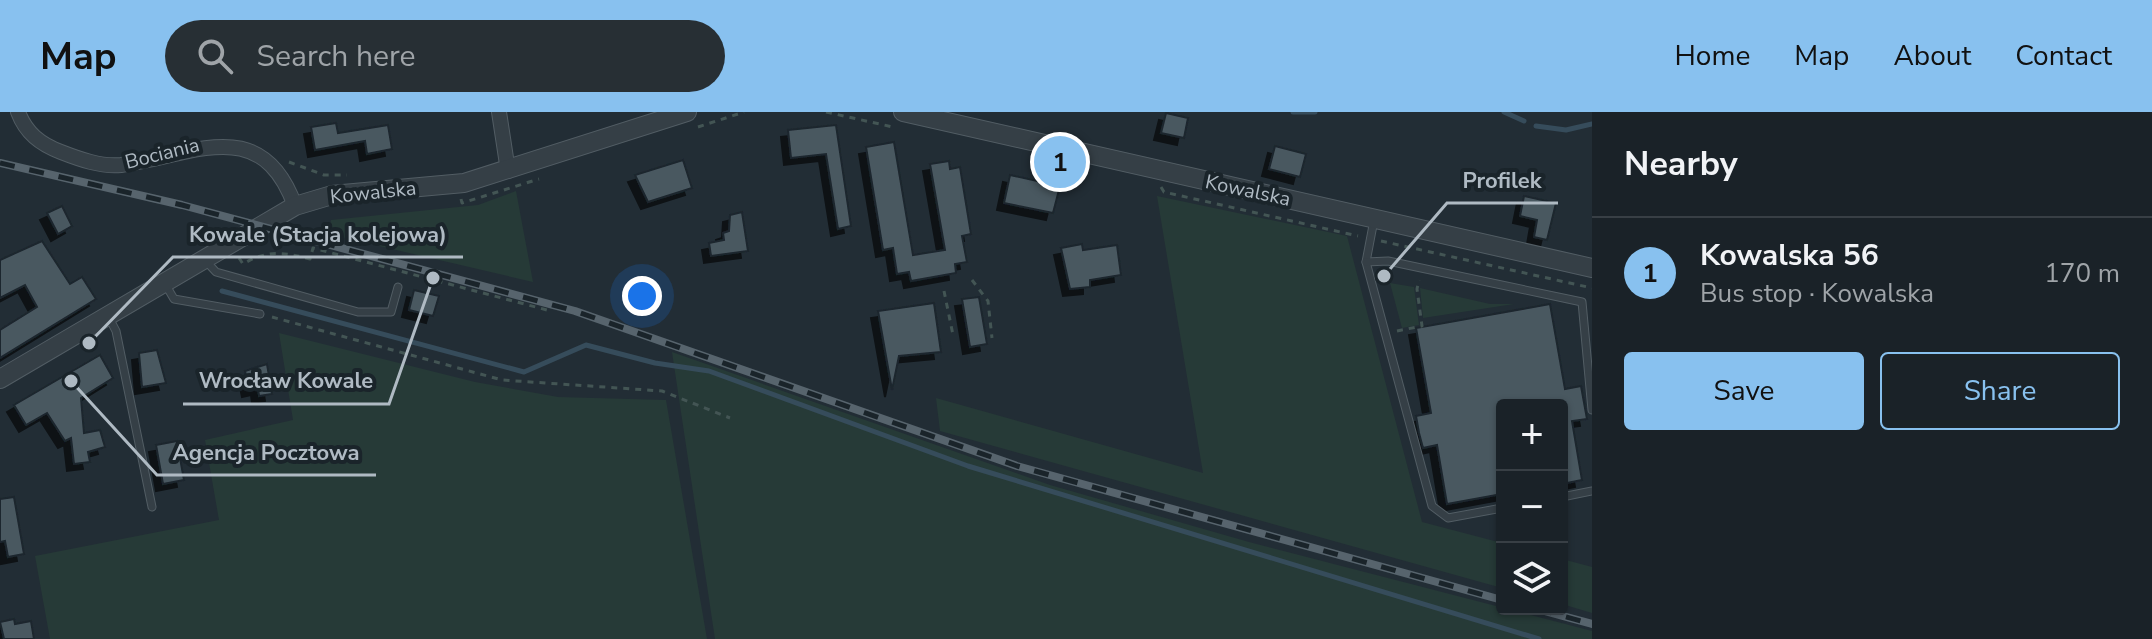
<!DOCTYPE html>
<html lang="en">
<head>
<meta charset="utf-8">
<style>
	:root { --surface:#1a2228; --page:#272f34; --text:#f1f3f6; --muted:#9fa4a8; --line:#383f45; --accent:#88c1ef }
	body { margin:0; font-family:"Nunito Sans",sans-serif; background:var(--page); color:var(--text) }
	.controls { position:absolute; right:24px; bottom:24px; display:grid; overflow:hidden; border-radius:8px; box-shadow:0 2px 6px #0004 }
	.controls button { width:72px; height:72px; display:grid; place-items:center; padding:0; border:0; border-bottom:2px solid var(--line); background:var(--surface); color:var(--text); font:40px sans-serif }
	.you { position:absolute; left:642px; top:184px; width:28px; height:28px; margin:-20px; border:6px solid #fff; border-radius:50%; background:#1a73e8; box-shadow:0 0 0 12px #1a73e833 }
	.badge { display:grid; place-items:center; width:52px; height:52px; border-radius:50%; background:var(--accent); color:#111; font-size:26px; font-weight:700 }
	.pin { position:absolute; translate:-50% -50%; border:4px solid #fff; box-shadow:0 2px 8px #0006 }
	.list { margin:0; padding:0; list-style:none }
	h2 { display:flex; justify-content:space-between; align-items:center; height:104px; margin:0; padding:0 32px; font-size:34px }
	h2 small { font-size:26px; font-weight:400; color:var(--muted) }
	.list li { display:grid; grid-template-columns:52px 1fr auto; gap:24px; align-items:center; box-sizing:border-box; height:112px; padding:0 32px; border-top:2px solid var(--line) }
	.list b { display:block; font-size:30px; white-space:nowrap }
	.list p { margin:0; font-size:26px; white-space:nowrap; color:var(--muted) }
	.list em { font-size:26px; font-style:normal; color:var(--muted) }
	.actions { display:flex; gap:16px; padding:24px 32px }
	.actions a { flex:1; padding:18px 0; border:2px solid var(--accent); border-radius:8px; text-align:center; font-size:28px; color:var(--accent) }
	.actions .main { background:var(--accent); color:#111 }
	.icon { flex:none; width:44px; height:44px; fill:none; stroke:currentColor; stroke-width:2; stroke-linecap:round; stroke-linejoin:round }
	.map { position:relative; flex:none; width:1592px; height:527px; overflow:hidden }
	header { display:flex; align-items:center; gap:48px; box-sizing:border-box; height:112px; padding:0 40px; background:var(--accent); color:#111 }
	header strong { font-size:38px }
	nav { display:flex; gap:44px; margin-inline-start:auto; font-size:28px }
	.search { width:560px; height:72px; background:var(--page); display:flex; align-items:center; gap:20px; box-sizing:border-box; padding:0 28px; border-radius:44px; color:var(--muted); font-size:30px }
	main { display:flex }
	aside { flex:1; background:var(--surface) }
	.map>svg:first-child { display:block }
	.green { fill:#263a37 }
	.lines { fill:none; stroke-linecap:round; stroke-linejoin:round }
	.stream { stroke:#364c5b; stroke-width:5 }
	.building { fill:#4a5861; stroke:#1c262d; stroke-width:2; filter:url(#shadow) }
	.service-casing { stroke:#525d64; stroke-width:9 }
	.minor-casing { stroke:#525d64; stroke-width:16 }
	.tertiary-casing { stroke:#525d64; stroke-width:20 }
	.path { stroke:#435554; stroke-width:3; stroke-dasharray:6 6; stroke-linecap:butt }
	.service { stroke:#353f46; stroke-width:7 }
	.minor { stroke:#353f46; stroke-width:14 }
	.tertiary { stroke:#353f46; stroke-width:18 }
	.rail-casing { stroke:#57646d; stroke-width:8 }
	.rail { stroke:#1a242a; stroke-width:5; stroke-dasharray:15; stroke-linecap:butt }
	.labels { text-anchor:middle; stroke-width:8; stroke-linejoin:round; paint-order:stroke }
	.street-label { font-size:20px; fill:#afbac3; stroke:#1a242a }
	.leader { fill:none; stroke:#afbac3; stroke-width:3 }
	.callout-dot { fill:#afbac3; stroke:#1a242a; stroke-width:3 }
	.callout-label { font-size:22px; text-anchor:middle; font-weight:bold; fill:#afbac3; stroke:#1a242a; stroke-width:8; stroke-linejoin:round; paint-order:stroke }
</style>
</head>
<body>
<header>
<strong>Map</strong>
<div class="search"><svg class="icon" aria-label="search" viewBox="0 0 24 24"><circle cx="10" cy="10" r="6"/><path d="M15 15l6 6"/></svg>Search here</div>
<nav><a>Home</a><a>Map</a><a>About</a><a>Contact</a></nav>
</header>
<main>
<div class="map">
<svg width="1592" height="527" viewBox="0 0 1592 527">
	<defs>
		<filter id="shadow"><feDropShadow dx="-7" dy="7" stdDeviation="0" flood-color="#0009"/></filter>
	</defs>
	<rect width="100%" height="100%" fill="#222d35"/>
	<g class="green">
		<polygon points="516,79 533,170 328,122 331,108 478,93"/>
		<polygon points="1157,84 1347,124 1422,410 1502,431 1502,476 940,319 936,286 1203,361"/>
		<polygon points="1390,171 1414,175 1419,213 1402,216"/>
		<polygon points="1420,176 1490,192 1514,192 1423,206"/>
		<polygon points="279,221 475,270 558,285 666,288 707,527 50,527 35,444 219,408 205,328 293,308"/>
		<polygon points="672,240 1050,373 1249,430 1592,519 1592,527 715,527"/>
		<polygon points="1562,447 1592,455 1592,501 1562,492"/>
	</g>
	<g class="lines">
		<g class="stream">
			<polyline points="1293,0 1315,0"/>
			<polyline points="1504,0 1524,9"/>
			<polyline points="1536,14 1566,18 1592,12"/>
			<polyline points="222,179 524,260 586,233 655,251 709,259 968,354 1539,527"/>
		</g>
	</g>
	<g class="building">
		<polygon points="1166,1 1188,6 1184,26 1161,21"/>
		<polygon points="336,11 338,21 388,13 392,37 367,42 365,29 315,38 311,15"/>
		<polygon points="836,13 851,114 838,117 826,42 791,46 788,18"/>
		<polygon points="894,30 913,143 945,138 930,52 949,49 950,57 960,55 971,122 962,124 967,150 955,152 956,161 911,169 909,160 897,162 893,136 883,138 866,35"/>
		<polygon points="1275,34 1306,42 1300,65 1269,57"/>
		<polygon points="683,48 692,76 648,90 635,63"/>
		<polygon points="1010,63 1060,74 1053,101 1004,91"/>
		<polygon points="1524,84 1556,91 1547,128 1534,125 1537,108 1520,104"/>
		<polygon points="62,94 72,114 58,122 47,101"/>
		<polygon points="742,100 748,139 711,144 709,131 724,128 723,121 729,119 730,103"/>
		<polygon points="42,129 70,172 82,165 96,187 0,246 0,218 37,195 25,173 0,186 0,148"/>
		<polygon points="1082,132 1083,138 1117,133 1121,163 1090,168 1090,175 1070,177 1061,136"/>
		<polygon points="414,178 439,184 433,204 409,198"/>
		<polygon points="979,185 987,232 970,235 962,187"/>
		<polygon points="934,191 941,240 899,244 892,278 878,199"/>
		<polygon points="1550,192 1565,277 1581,274 1587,307 1572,309 1582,368 1562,372 1562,293 1502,293 1502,382 1447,392 1437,333 1423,336 1419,321 1416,304 1431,301 1416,216"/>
		<polygon points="157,238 166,271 142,275 139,241"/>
		<polygon points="100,243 113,266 81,286 84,321 100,318 105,335 88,340 90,350 74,352 71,326 65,329 47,301 26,313 14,293"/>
		<polygon points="267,252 272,282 259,284 258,276 249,278 245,259"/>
		<polygon points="177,329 184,368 163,372 156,333"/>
		<polygon points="14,385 24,442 8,445 5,429 0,430 0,387"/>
		<polygon points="14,507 15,512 31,509 34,527 4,527 0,510"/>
	</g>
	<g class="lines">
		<g class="service-casing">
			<g id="service">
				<polyline points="1374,108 1366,150 1432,394 1448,406 1502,396"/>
				<polyline points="204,147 216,160 358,200 391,200 398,175"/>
				<polyline points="1366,150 1388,149 1582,190 1592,298"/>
				<polyline points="164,170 174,187 260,202"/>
				<polyline points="108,204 116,219 152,395"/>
				<polyline points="1562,385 1592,379"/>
			</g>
		</g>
		<g class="minor-casing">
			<g id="minor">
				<path d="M18 0C26 21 40 32 61 40 79 47 101 55 121 53 192 44 261 0 295 94"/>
				<polyline points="499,0 508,59"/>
			</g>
		</g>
		<g class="tertiary-casing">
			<g id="tertiary">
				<polyline points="903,0 1592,156"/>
				<polyline points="0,267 295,94 332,83 464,71 687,0"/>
			</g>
		</g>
		<g class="path">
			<polyline points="826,0 893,15"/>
			<polyline points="698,15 744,0"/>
			<polyline points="289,50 324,63 347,63"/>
			<polyline points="1161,75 1164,80 1358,124"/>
			<polyline points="461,87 462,91 539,67"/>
			<polyline points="1381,129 1592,176"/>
			<path d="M239 146 243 152C266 138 284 140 310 147L313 136 547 198"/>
			<polyline points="972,168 988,189 992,226"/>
			<polyline points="944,179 953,223"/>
			<polyline points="272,205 502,268 662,279 730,306"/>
			<polyline points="1397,219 1422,214 1417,177 1419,168"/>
		</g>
		<use href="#service" class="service"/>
		<use href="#minor" class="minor"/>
		<use href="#tertiary" class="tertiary"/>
		<g class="rail-casing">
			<g id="rail">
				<polyline points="0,51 182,93 575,199 1017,354 1502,488"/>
				<polyline points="1537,497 1592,512"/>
			</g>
		</g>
		<use href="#rail" class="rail"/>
	</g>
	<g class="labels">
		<g class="street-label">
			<text transform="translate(162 41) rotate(-14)" y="7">Bociania</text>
			<text transform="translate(1248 78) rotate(12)" y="7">Kowalska</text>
			<text transform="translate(373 80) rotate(-6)" y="7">Kowalska</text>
		</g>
	</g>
	<path class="leader" d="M1384 164L1447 91H1558M89 231L173 145H463M433 166L389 292H183M71 269L157 363H376"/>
	<g class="callout-dot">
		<circle cx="1384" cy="164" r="8"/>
		<circle cx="89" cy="231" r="8"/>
		<circle cx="433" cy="166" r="8"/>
		<circle cx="71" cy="269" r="8"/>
	</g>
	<g class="callout-label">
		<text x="1502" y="76">Profilek</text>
		<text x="318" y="130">Kowale (Stacja kolejowa)</text>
		<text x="286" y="276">Wrocław Kowale</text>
		<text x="266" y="348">Agencja Pocztowa</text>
	</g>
</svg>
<div class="controls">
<button>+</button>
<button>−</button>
<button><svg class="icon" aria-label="layers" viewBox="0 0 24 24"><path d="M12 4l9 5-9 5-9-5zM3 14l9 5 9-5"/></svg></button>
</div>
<div class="you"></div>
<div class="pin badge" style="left:1060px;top:50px">1</div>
</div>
<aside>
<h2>Nearby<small></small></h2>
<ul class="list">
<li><span class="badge">1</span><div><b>Kowalska 56</b><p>Bus stop · Kowalska</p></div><em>170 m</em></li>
</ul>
<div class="actions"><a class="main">Save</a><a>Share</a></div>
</aside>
</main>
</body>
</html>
